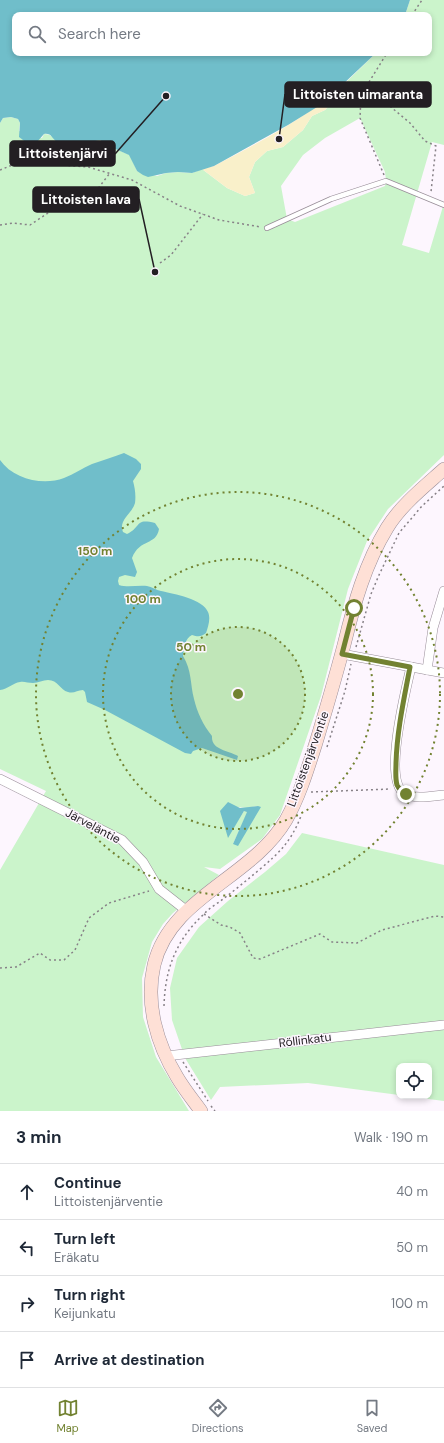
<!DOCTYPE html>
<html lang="en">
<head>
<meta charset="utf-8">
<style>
	:root { --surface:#fff; --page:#f6f6f7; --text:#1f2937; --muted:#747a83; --line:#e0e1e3; --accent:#728231 }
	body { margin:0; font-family:"DM Sans",sans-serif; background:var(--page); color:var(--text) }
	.controls { position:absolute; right:12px; bottom:12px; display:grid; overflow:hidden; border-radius:8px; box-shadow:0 2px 6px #0003 }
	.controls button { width:36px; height:36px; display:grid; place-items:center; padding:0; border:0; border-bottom:1px solid var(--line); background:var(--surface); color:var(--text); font:20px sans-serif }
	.stop { position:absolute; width:12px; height:12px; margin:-9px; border:3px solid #728231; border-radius:50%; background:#fff }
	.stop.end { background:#728231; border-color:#fff; box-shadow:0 1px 4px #0008 }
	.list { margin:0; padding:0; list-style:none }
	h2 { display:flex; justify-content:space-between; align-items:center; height:52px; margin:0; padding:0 16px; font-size:17px }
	h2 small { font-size:13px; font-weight:400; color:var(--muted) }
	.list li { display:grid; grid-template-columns:26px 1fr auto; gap:12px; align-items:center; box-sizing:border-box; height:56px; padding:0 16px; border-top:1px solid var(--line) }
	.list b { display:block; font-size:15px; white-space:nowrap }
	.list p { margin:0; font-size:13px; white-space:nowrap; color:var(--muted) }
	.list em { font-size:13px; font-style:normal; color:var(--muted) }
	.icon { flex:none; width:22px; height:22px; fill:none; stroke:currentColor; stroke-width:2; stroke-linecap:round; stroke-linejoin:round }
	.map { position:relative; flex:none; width:444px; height:1111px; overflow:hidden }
	.search { position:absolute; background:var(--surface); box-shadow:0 2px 6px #0003; left:12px; right:12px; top:12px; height:44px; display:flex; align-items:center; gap:10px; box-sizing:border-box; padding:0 14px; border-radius:8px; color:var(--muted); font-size:15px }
	.sheet { height:276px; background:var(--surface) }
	nav { display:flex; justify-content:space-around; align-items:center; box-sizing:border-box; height:56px; border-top:1px solid var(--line); background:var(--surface); font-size:11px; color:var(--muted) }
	nav a { display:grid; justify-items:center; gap:2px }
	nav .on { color:var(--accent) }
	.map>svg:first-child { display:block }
	.green { fill:#cbf4cb; fill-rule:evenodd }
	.sand { fill:#f9f0ca }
	.water { fill:#70beca }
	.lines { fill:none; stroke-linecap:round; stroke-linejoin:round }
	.lane-casing { stroke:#988d98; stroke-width:6 }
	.street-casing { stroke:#988d98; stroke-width:10 }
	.secondary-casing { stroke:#988d98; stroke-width:14 }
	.path { stroke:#878187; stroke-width:1.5; stroke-dasharray:2 3; stroke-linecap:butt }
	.lane { stroke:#fff; stroke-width:4.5 }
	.street { stroke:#fff; stroke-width:9 }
	.secondary { stroke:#fee0d6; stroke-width:13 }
	.route { stroke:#728231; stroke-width:5 }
	.ring { fill:none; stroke:#728231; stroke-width:2; stroke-dasharray:2 4 }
	.labels { text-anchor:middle; stroke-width:3; stroke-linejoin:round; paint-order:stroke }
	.street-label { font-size:12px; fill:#231f23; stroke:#fdf6fe }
	.centre { fill:#728231; stroke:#fdf6fe; stroke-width:2 }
	.ring-label { font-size:12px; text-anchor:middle; font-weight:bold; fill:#728231; stroke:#fdf6fe; stroke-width:3; stroke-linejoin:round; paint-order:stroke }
	.leader { fill:none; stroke:#231f23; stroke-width:1.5 }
	.callout-dot { fill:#231f23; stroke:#fdf6fe; stroke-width:1.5 }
	.callout { fill:#231f23; stroke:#231f23; stroke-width:1.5 }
	.callout-label { font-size:13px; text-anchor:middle; font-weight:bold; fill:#fff }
</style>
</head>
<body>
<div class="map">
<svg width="444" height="1111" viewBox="0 0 444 1111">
	<rect width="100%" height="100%" fill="#fdf6fe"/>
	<g class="green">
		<path d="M410 0H444V145L432 142 402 245 429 253 444 203V455L388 509 367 541 348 589 321 696 280 815 262 839 220 869 204 867 219 875 173 913 163 924 152 942 142 978 143 1017 156 1057 189 1111H0V870L46 791 0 769V123L3 118 11 117 18 119 20 123 19 131 42 138 44 134C51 134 53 137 57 142L100 140 111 147 130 155 137 171 157 176 166 173 178 172 192 173 202 169 227 188 245 196 255 193 249 177 255 162 267 151 283 147 303 130 312 116 325 110 345 89 341 87 376 53H429V15H405ZM360 118 385 172 386 181 385 186 295 222 287 219 281 186 303 155 325 138ZM258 806 233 844 248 811H244L232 830 237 807 247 808Z"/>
		<polygon points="302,833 444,865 444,1101 405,1096 429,1096 429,1066 399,1066 399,1095 308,1083 220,1087 211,1100 185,1058 172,1020 170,988 177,958 199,927 228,901 265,872 286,854"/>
	</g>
	<path class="sand" d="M341 87 345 89 325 110 312 116 303 130 283 147 267 151 255 162 249 177 255 193 245 196 227 188 202 169 214 166C258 143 303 120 341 87Z"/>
	<g class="water">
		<path d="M0 0H410L405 15H15V53H376L322 104 288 125 214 166 192 173 178 172 166 173 148 177 143 175 137 171 129 155 111 147 100 140 95 141 85 148C80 147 61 145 57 142 51 138 52 133 44 134L37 142 27 143 19 137 20 123 18 119 11 117 3 118 0 123Z"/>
		<path d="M124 453 136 459 141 464V469L133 481C135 488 136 496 135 503 132 514 118 520 123 532L127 534C142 527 134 518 155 523L159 529C156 546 140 538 132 558L137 572 135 577 125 575 119 577 118 581 119 585C128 588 137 585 147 586 152 587 156 590 161 591 174 594 203 599 208 612 211 619 208 627 206 633 201 637 198 637 192 635 185 638 184 648 183 656 192 671 190 683 194 699 197 712 203 725 212 736 211 750 228 750 238 756L237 760 202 748 193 751 191 754 185 753 105 710 87 702 85 692 83 690C77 690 74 694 68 692 60 690 58 680 48 680 43 680 38 683 33 683 28 683 24 681 20 682 13 683 8 689 0 690V460C13 479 43 486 64 478 74 474 83 468 92 464 103 460 114 457 124 453Z"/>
		<polygon points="228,802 240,808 258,806 261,807 238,846 233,844 247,812 244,811 228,838 220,811"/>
	</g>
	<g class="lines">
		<g class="lane-casing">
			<polyline id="lane" points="267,228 331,199 386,181 444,205"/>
		</g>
		<g class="street-casing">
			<g id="street">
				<polyline points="342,654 444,673"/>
				<path d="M411 667C406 689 383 780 404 793 415 800 432 796 444 795"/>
				<polyline points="427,670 433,628 444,591"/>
				<polyline points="0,779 122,840 143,862 159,889 187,911"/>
				<polyline points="166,1056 444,1025"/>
			</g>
		</g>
		<g class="secondary-casing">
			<path id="secondary" d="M201 1111C193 1100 184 1089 177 1077 157 1044 145 1004 154 965 170 897 252 878 286 820 299 797 307 771 315 746 325 713 335 679 344 645 354 604 365 564 387 528 401 505 424 487 444 469"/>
		</g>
		<g class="path">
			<polyline points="412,15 422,0"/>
			<polyline points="368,84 376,87"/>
			<polyline points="367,87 410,123 425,141 436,146 431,192"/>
			<polyline points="0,170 20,162 88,167 132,180 180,206 219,220 261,227"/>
			<polyline points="384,175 360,118 361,95 387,53"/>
			<polyline points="0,225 13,223 30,225 66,201 93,195 110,173"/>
			<polyline points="160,263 171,255 203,214"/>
			<polyline points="356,647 371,594 379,575 399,533 422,506 444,486"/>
			<polyline points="327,747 345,691 351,664"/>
			<polyline points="311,792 391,789"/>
			<polyline points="204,914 221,925 230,927 240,933 253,958 260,959 320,934 332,942 357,943 382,930 435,916 444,917"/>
			<polyline points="0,968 16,967 40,953 50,960 64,960 75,950 89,918 109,903 149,891"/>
			<path d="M164 1006C165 969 176 940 204 914 209 908 217 904 223 899 235 890 247 880 259 870 279 853 291 842 301 816"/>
			<polyline points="183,1062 208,1101"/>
			<polyline points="211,1106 215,1111"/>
		</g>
		<use href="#lane" class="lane"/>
		<use href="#street" class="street"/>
		<use href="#secondary" class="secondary"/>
	</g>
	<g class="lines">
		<path class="route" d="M354 608 342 654 410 667C404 699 397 730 396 763 396 770 395 778 397 785 399 789 402 792 406 794"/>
	</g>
	<circle cx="238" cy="694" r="67" fill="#728231" fill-opacity=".12"/>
	<g class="ring">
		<circle cx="238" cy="694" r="67"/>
		<circle cx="238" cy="694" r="135"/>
		<circle cx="238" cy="694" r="202"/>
	</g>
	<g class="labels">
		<g class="street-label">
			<text transform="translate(308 759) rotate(-70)" y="4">Littoistenjärventie</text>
			<text transform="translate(93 826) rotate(28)" y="4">Järveläntie</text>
			<text transform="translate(305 1040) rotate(-7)" y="4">Röllinkatu</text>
		</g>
	</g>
	<circle cx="238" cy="694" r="6" class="centre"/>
	<g class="ring-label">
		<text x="95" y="555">150 m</text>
		<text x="143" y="603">100 m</text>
		<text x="191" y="651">50 m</text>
	</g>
	<path class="leader" d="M279 139L285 94M166 96L115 154M155 272L139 199"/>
	<g class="callout-dot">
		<circle cx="279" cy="139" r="4"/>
		<circle cx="166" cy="96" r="4"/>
		<circle cx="155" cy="272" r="4"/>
	</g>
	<g class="callout">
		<rect x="285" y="82" width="146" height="25" rx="4"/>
		<rect x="10" y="141" width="105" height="25" rx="4"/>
		<rect x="33" y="187" width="106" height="25" rx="4"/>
	</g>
	<g class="callout-label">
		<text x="358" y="99">Littoisten uimaranta</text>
		<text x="63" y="158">Littoistenjärvi</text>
		<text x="86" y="204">Littoisten lava</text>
	</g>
</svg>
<div class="controls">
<button><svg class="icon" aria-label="locate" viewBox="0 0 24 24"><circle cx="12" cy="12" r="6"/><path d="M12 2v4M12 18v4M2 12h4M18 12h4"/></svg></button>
</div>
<div class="stop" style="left:354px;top:608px"></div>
<div class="stop end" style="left:406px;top:794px"></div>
<div class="search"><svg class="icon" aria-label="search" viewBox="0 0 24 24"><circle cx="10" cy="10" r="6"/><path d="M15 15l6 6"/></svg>Search here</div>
</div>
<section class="sheet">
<h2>3 min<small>Walk · 190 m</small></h2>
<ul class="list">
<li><svg class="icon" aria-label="ahead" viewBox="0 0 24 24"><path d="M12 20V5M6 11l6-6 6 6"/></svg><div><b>Continue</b><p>Littoistenjärventie</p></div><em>40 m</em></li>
<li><svg class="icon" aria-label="left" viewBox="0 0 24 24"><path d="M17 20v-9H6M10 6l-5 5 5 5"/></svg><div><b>Turn left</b><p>Eräkatu</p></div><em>50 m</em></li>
<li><svg class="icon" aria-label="right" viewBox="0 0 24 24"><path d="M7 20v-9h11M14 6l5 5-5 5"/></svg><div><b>Turn right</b><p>Keijunkatu</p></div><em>100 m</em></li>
<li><svg class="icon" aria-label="arrive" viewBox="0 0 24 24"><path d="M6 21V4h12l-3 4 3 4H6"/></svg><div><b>Arrive at destination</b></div></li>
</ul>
</section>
<nav>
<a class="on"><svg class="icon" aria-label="map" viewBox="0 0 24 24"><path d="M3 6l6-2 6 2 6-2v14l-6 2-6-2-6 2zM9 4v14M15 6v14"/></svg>Map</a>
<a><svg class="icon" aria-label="directions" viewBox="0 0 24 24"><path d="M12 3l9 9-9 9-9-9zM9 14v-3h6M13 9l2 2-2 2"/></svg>Directions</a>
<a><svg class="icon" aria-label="saved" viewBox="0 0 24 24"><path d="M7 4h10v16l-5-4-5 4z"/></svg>Saved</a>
</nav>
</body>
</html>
